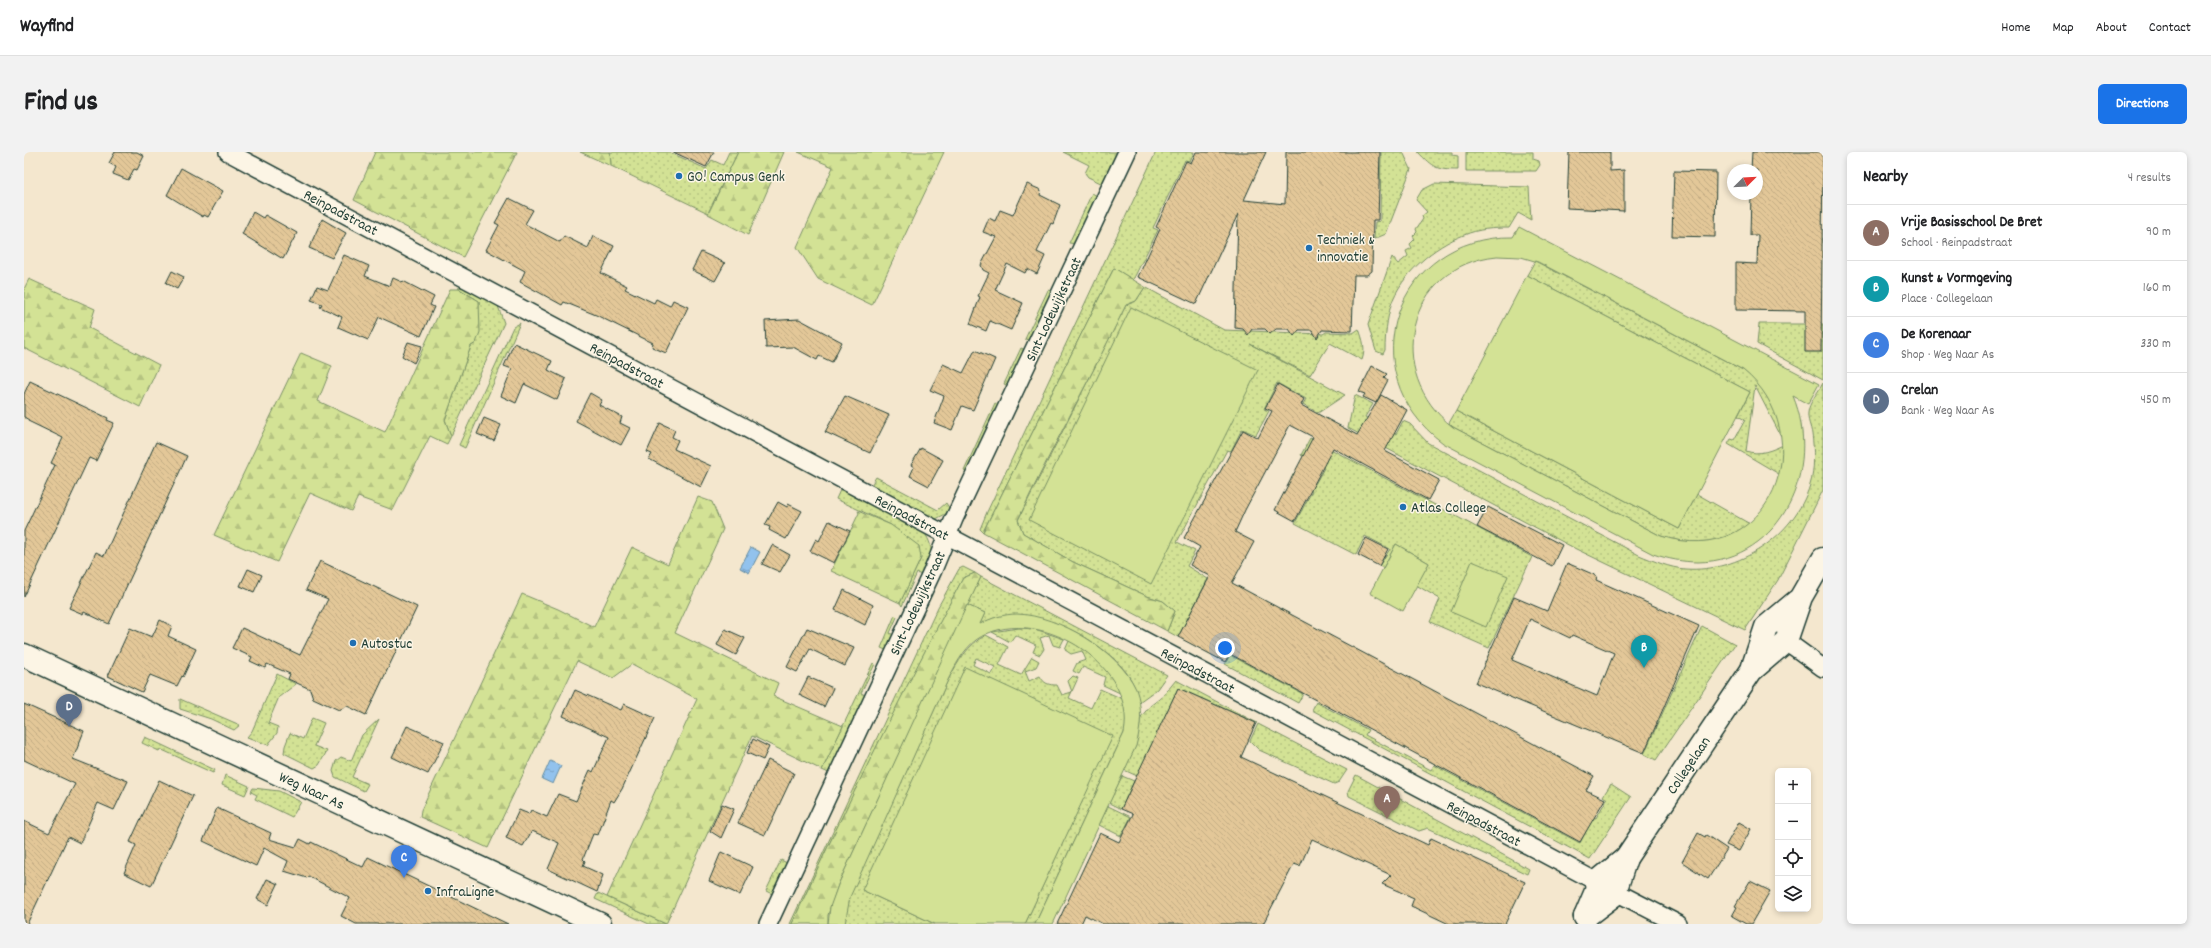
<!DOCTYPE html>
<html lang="en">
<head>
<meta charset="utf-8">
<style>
	:root { --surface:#fff; --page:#f2f2f2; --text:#202124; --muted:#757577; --line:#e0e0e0; --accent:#1a73e8 }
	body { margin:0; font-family:Dekko,sans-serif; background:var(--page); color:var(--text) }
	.controls { position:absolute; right:12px; bottom:12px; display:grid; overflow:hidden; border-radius:6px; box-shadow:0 2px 6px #0003 }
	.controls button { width:36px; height:36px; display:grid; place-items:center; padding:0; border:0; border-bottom:1px solid var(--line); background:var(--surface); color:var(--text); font:20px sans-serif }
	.compass { position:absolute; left:1703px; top:12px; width:36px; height:36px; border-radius:50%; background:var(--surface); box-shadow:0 2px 6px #0003; rotate:66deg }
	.you { position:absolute; left:1201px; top:496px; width:14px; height:14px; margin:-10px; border:3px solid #fff; border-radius:50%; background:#1a73e8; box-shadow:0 0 0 6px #1a73e833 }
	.badge { display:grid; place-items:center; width:26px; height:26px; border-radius:50%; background:var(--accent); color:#fff; font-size:13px; font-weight:700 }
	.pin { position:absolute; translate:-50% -33px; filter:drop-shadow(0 1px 2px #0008) }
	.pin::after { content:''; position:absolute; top:21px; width:14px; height:12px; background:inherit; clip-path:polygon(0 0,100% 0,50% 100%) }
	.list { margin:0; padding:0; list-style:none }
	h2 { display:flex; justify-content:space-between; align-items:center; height:52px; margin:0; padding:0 16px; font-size:17px }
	h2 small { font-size:13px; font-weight:400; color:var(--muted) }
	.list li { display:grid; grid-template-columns:26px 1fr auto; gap:12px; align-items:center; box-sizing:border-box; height:56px; padding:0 16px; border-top:1px solid var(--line) }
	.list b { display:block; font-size:15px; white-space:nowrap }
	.list p { margin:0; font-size:13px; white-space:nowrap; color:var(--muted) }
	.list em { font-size:13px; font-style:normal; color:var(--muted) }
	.icon { flex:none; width:22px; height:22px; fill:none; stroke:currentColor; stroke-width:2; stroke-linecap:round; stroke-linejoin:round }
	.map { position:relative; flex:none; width:1799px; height:772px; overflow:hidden; border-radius:6px }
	header { display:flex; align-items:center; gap:24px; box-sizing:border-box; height:56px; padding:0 20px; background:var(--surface); border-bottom:1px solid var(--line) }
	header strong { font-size:19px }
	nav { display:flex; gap:22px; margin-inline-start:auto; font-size:14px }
	.intro { display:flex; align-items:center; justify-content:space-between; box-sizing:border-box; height:96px; padding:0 24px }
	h1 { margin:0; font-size:28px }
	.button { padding:10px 18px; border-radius:6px; background:var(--accent); color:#fff; font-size:14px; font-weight:700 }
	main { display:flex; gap:24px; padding:0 24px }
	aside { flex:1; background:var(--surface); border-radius:6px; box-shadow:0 2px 6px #0003 }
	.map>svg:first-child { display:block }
	.grass { fill:url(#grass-dots); stroke:#799064; fill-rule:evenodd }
	.forest { fill:url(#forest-firs); stroke:#799064 }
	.pitch { fill:#d3e295; stroke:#799064; fill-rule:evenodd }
	.water { fill:url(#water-ripples); stroke:#648da3 }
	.building { fill:url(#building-back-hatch); stroke:#1f3d34; fill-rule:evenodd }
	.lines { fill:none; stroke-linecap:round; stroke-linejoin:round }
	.street-casing { stroke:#1f3d34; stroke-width:20 }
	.secondary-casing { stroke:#1f3d34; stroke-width:25 }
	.street { stroke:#fcf5e5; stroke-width:17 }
	.secondary { stroke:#fcf5e5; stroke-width:22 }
	.poi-dot { fill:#1f6fb2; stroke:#fcf5e5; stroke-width:1.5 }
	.labels { text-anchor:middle; stroke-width:3; stroke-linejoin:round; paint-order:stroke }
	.poi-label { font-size:15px; fill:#1f3d34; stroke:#fcf5e5; text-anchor:start }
	.street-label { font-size:15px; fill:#1f3d34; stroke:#fcf5e5 }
</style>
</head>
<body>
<header>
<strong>Wayfind</strong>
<nav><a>Home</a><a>Map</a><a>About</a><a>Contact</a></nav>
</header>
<div class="intro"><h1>Find us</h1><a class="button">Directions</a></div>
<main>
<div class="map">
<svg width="1799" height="772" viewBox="0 0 1799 772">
	<defs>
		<pattern id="grass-dots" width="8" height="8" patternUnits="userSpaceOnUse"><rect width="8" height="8" fill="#d3e295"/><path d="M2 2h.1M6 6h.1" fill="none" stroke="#b5c381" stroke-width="1.8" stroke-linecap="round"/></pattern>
		<pattern id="forest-firs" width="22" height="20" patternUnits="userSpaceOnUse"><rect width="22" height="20" fill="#d3e295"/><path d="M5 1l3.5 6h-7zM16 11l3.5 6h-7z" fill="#b5c381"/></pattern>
		<pattern id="water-ripples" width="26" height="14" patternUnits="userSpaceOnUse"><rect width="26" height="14" fill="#92c2ed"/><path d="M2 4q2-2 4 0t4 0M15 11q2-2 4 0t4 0" fill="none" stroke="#779fc1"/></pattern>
		<pattern id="building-back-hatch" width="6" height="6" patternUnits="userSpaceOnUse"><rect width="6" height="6" fill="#e3c798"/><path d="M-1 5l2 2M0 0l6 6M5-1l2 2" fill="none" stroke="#c2ac84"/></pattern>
	</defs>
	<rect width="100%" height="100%" fill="#f4e7ce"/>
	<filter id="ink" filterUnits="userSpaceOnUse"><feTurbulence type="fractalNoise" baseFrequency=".025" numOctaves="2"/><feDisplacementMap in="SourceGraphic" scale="8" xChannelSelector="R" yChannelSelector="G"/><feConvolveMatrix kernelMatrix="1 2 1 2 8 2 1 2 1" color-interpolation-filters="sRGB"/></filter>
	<g filter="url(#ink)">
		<g class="grass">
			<polygon points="586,0 645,0 682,17 688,8 699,13 705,0 714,0 684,61 587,14"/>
			<polygon points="1039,0 1096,0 1081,33 1064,25 1061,21 1065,13"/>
			<polygon points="1132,0 1170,0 1166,9 1161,8 1129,76 1134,78 1109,128 1090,116 959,380 956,377 963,360"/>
			<polygon points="1357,0 1379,0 1387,17 1362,82 1350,87 1351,70 1356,69"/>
			<path d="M1394 0H1428V3L1434 4V18C1413 18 1409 16 1394 0Z"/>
			<polygon points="1442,0 1509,0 1509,7 1515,9 1516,13 1512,19 1442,19"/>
			<path d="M1410 32 1505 35 1507 68 1494 61 1485 76C1469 76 1454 77 1440 83 1410 94 1377 122 1367 153 1363 167 1361 184 1361 198L1359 202 1352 199 1344 173 1368 105 1374 112 1384 104 1382 99 1388 96 1386 92 1391 87 1389 84 1393 80 1392 77 1399 67 1398 64 1403 60 1392 48 1398 38Z"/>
			<polygon points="1068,41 1075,45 1053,92 1045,91"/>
			<path d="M1511 109 1719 218C1755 244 1772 281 1760 325L1704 292 1707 287 1710 288 1721 268 1714 264 1726 240 1503 123ZM1731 234 1761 292C1749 298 1735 304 1722 299Z"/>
			<polygon points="442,135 474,154 480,171 427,284 421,268 447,194 452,191 455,149 434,136"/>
			<path d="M1121 135 1200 178 1299 182 1302 180 1329 181 1335 177C1339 188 1342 197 1338 208L1306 191 1286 223 1226 192 1321 243 1294 261 1279 252 1282 247 1253 231 1240 257 1245 259 1232 283 1218 277 1207 299 1203 298 1153 390 1171 399 1163 414 1184 427 1154 485 1143 479 1151 459 1139 449 1123 444 1049 410 999 381 994 368 1102 153 1112 149Z"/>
			<polygon points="1024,138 1031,141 1007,189 1001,187"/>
			<polygon points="496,171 441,296 435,293 489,175"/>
			<polygon points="1735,172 1799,172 1799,228 1733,192"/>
			<polygon points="997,196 1004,199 986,235 980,232"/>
			<path d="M1799 231V338L1754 428 1721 478 1552 397 1324 276 1331 243 1349 252 1341 265 1372 282 1379 269 1386 272 1404 291 1615 403C1630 409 1646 416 1661 417 1715 421 1770 384 1786 333 1791 318 1790 297 1788 282 1787 275 1783 267 1784 261 1784 252 1795 239 1799 231Z"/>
			<polygon points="971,251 978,254 946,322 940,319"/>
			<path d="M1432 259 1655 377 1673 342 1726 372C1698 392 1669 394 1637 384L1429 275 1425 271Z"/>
			<polygon points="1286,286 1508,405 1465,496 1406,470 1416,447 1392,433 1405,411 1372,392 1359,416 1355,414 1366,397 1341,384 1332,403 1271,371 1288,339 1267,327 1270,321 1291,332 1300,316 1277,303"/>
			<polygon points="852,325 914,358 922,351 927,359 912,367 902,365 846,335"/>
			<path d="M817 336 900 380C912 398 907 406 899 424L893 421 878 454 876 451 897 406 867 373 812 347Z"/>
			<path d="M939 415 951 421 939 426C880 540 821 655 768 772H766L914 455 935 417Z"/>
			<path d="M957 425 1143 523 1133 537 1115 550C1112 539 1109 529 1102 520 1072 482 1000 446 955 473L961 461 943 453Z"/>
			<polygon points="871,463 873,465 866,481 871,484 864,499 857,496"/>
			<polygon points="1678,474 1711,492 1632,608 1620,602"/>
			<polygon points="995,476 1011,477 1040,487 1036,495 1029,493 1025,483 1016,486 1020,497 1016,503 1009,500 1012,493 991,483 986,490 968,480"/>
			<path d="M962 483 984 495 975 513 997 523 1008 505 1015 509 1012 515 1001 519 1005 529 1016 524C1020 532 1025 533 1033 533L1038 543 1048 540 1044 529 1049 524 1054 526 1045 546 1067 556 1076 537 1099 547C1103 559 1103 569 1100 581L1011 772H1001L1088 584 838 738 911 772H821L820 768 825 745 924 528C934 510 943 493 962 483ZM952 506 971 515 967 522 949 513Z"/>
			<path d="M1045 489C1065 497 1091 522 1098 542L1079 533 1081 525 1059 515 1055 522 1049 519 1053 511 1062 508 1058 499 1047 502 1041 498Z"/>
			<polygon points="1206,503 1279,542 1274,551 1201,512"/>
			<polygon points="849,511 851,512 837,541 843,544 807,622 798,618"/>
			<polygon points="253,522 272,532 255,545 244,571 254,575 253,581 244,593 223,585 228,579"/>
			<polygon points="1152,528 1233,571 1154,536 1120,611 1124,629 1100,618 1112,593 1117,565 1126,554 1139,544"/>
			<polygon points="156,547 216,573 210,578 187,567 156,557"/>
			<polygon points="1292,550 1344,578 1341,583 1407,618 1410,613 1556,691 1569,665 1572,666 1583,647 1579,644 1587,632 1607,645 1566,707 1288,558"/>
			<polygon points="288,566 300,571 290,594 303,599 295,613 290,616 260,601 261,594 266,581 279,587"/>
			<polygon points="355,567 328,625 344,632 340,639 311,625 309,619 312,609 317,605 327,609 338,583"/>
			<polygon points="1234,572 1323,618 1315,630 1310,632 1235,598 1226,589"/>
			<polygon points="121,585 191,618 189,621 136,597 135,599 118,591"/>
			<polygon points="201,623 225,634 221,643 198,633"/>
			<polygon points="1332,623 1505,717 1503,722 1404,676 1395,679 1325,644 1324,639"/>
			<polygon points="1098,624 1110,629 1097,657 1085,651"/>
			<polygon points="229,636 255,639 277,650 268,665 231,647 233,643 227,640"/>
			<polygon points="1084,654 1107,665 1097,684 1075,673"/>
			<polygon points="757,708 765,712 750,743 742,739"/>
			<polygon points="574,741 642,772 625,772 571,747"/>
		</g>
		<g class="forest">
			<polygon points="351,0 493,0 439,105 330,48"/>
			<polygon points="556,0 586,0 587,14"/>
			<polygon points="714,0 760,0 724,83 684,62"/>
			<polygon points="774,0 920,0 848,153 794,127 773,95 809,15"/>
			<path d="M1090 116 1121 135 1112 149 1102 153C1067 225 1028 295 994 368L999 381 1049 410 1123 444 1139 449 1151 459 1143 479 959 380Z"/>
			<polygon points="5,127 71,157 65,176 135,213 116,255 0,196 0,137"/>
			<polygon points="426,137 435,137 455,149 456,180 452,191 447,194 421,268 427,284 423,292 406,284 369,358 334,345 327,359 286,341 253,410 190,383 277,201 308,214 294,249 361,280"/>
			<polygon points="674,345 688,350 699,377 651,481 754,531 749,544 819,574 798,618 728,584 642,772 583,745 673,547 608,512 589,526 553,509 464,696 396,665 397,658 498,442 534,457 570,475 608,395 644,412"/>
			<polygon points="834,359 867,373 895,394 897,406 876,451 807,419 835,361"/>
			<path d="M951 421 957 425 814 733 804 763V772H768C821 655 879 540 939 426Z"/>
		</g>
		<g class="pitch">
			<path d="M1495 75 1795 232 1784 252 1769 244C1799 316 1758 409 1674 410 1659 410 1644 407 1629 402L1419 291C1324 221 1372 83 1489 85ZM1473 104 1497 105 1514 110 1719 218C1799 283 1747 419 1637 384L1429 275C1359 222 1382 113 1473 104Z"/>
			<polygon points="1503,123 1726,240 1655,377 1432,259"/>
			<polygon points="1107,155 1234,218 1127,432 1005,368"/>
			<polygon points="1372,392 1405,411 1379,459 1346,441"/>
			<polygon points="1448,409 1484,424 1462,475 1427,460"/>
			<path d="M943 453 961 461 956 472C967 466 980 462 993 462 1034 463 1095 499 1112 537 1119 556 1117 575 1112 594L1029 772H1011L1100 581C1114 511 1008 448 952 488 939 498 931 514 924 528L826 745 821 772H804L806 755 814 733Z"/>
			<polygon points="941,515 1089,584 1001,772 911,772 838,738"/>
		</g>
		<g class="water">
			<polygon points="727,395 736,400 725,421 716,416"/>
			<polygon points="526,609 537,614 529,632 518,627"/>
		</g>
		<g class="building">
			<polygon points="91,0 113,0 120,4 113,18 110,17 104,28 89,22 92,15 85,11"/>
			<polygon points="649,0 690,0 682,15"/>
			<polygon points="1172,0 1242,0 1220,48 1261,52 1262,0 1356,0 1354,68 1349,68 1348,119 1343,123 1330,123 1328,179 1298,178 1293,186 1288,178 1275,178 1270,184 1265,177 1252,177 1246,182 1241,177 1228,177 1224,183 1219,177 1211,176 1214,62 1172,152 1114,125 1136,77 1132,75 1145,47 1162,9 1167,11"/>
			<polygon points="1545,0 1586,0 1586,19 1600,18 1600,59 1543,56"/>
			<polygon points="1728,0 1799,0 1797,200 1781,200 1781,159 1712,158 1712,111 1733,112 1734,83 1726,83 1727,42 1733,42 1733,18 1727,18"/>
			<polygon points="157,16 199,39 184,65 180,63 179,65 143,43"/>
			<polygon points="1650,19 1692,20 1691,85 1648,84"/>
			<polygon points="1003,32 1017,38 1016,43 1036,53 1029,72 1027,71 1013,100 1021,104 1013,122 1003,117 1001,121 983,112 971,138 999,151 987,178 966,169 962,179 946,172 956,145 954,144 965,121 959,118 957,113 972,85 959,80 965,66 971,69 976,58 989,63"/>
			<polygon points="485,46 509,58 501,72 536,90 540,84 564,96 569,84 590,94 577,121 603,134 601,137 630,151 632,147 646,154 649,148 664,155 642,201 628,195 629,191 572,163 540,150 538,153 496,130 501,119 462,98 475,73 471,71"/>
			<polygon points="229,60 239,66 241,63 273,81 259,107 218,82"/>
			<polygon points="298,67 322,81 308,106 285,96"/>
			<polygon points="677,100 701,111 691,129 668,118"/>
			<polygon points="320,103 345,114 341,124 366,134 369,126 378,130 379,129 410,145 406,153 410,155 397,184 355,165 344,188 314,175 318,165 296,155 298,152 287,148 293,134 304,138"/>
			<polygon points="148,119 160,125 153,137 142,131"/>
			<polygon points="775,167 818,190 808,210 795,204 793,208 769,195 742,196 741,169"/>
			<polygon points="384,190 398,194 390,211 378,204"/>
			<polygon points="490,191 528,209 524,218 542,227 533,248 500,232 492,251 477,244 488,217 480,214"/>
			<polygon points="951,198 971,207 949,258 938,254 928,278 910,271 920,244 906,238 919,212 939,221"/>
			<polygon points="1348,214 1363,222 1360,225 1364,228 1352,251 1339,245 1341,242 1335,240"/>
			<polygon points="6,229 84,266 83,268 90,271 72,309 65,306 0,445 0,379 31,313 27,311 39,286 4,269 5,268 0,265 0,242"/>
			<polygon points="1254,232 1280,247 1277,253 1333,283 1357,243 1383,258 1361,299 1415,328 1404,348 1309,296 1271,369 1251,358 1289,285 1266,273 1221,358 1211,380 1230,390 1208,431 1570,624 1562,638 1581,647 1556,690 1206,502 1201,510 1154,485 1186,424 1166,413 1176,395 1160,386 1219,278 1234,286 1248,259 1241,256"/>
			<polygon points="566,241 578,248 575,253 598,265 596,271 606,276 597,293 552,269"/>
			<polygon points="821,244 865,263 846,301 801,280"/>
			<polygon points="460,266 477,273 470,289 453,282"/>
			<polygon points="636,271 651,278 648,285 654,288 650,297 687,314 677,335 625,307 628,302 623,300"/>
			<polygon points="132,290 163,304 85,472 60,460 59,462 45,456 72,400 80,404"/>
			<polygon points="897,296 919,308 905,334 886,324 890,315 887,313"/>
			<polygon points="754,350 763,355 764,352 778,359 762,387 745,378 746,375 741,373"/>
			<polygon points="1464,355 1538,393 1528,414 1453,375"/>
			<polygon points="805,369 826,379 810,411 786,399 792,387 795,389"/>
			<polygon points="1342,386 1364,397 1355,414 1334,403"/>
			<polygon points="748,393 766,403 756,420 738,412"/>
			<polygon points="296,409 393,455 342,563 323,554 315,558 289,546 286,537 264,527 266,522 243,512 241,516 226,509 228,505 208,496 218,476 276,503 304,447 282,438"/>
			<path d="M1543 411 1573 424 1572 428 1675 474 1620 601 1452 531 1490 445 1523 459ZM1506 467 1546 486 1548 483 1590 501 1573 544 1488 508Z"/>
			<polygon points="224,417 238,423 230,440 216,434"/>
			<polygon points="820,438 849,453 841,473 811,458"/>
			<polygon points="136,468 148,474 144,484 172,497 159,525 158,524 153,534 126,523 118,540 84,524 106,476 128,485"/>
			<polygon points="783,476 830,496 821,514 786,497 773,520 763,515"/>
			<polygon points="701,477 721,486 712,503 693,493"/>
			<polygon points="784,525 809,536 800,555 775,543"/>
			<polygon points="1154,536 1232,571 1217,605 1404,693 1407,686 1501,730 1481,772 1425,772 1387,754 1390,746 1358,732 1367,723 1288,687 1276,714 1270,712 1239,772 1079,772 1061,763 1057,772 1033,772 1076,681 1095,690 1109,662 1097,657"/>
			<polygon points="551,538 597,558 600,552 631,566 598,637 590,650 587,648 574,683 569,682 559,707 561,709 559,714 579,723 573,740 524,717 535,691 508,679 499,694 482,686 495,658 505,662 507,658 523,665 534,642 552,649 566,618 569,620 585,585 539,564"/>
			<polygon points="0,552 60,579 49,607 104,629 90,658 74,651 56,691 44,685 3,772 0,772 0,669 25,681 51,632 0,608"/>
			<polygon points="383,574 420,590 404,622 368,605"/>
			<polygon points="729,587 745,595 739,608 723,601"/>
			<polygon points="744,608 770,621 741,683 714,671"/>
			<polygon points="135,628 169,644 127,734 100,721 112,693 106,690"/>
			<polygon points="698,652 710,657 697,686 686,679"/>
			<polygon points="193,656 247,681 245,687 272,695 276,687 286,692 287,690 339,715 344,705 484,772 332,772 317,764 326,746 284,724 283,726 260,719 264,709 240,696 232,714 179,689"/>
			<polygon points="1715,670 1727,677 1715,699 1702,693"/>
			<polygon points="1674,681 1681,685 1682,683 1703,697 1684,727 1658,710"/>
			<polygon points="697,700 729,715 716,743 685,729"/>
			<polygon points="243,727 254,732 244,753 233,747"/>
			<polygon points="1726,729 1746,739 1727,772 1722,772 1708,764 1713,755 1711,754"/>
		</g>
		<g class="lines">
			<g class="street-casing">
				<g id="street">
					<polyline points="204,0 1573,730"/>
					<polyline points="1762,489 1799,516"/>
					<polyline points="1592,740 1654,772"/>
					<polyline points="744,772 909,418 930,367 1103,0"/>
				</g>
			</g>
			<g class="secondary-casing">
				<g id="secondary">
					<polyline points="0,503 576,772"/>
					<polyline points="1729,514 1742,475 1773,449"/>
					<polyline points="1561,765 1590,743 1602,706 1727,519 1762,489 1777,445 1799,407"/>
					<polyline points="1561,765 1572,739 1573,730 1602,706"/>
				</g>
			</g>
			<use href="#street" class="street"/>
			<use href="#secondary" class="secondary"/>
		</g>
	</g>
	<g class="poi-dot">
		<circle cx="655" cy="24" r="4"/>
		<circle cx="1285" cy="96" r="4"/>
		<circle cx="1379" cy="355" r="4"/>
		<circle cx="329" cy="491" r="4"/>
		<circle cx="404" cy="739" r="4"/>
	</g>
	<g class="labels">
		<g class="poi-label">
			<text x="663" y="29">GO! Campus Genk</text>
			<text x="1293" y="92">Techniek &amp;<tspan x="1293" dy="17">innovatie</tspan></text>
			<text x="1387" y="360">Atlas College</text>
			<text x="337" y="496">Autostuc</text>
			<text x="412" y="744">InfraLigne</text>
		</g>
		<g class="street-label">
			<text transform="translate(317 60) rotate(28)" y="5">Reinpadstraat</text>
			<text transform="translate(1029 157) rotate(-65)" y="5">Sint-Lodewijkstraat</text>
			<text transform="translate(603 213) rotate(28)" y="5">Reinpadstraat</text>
			<text transform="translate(888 365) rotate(28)" y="5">Reinpadstraat</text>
			<text transform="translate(893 451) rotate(-65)" y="5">Sint-Lodewijkstraat</text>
			<text transform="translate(1174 518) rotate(28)" y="5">Reinpadstraat</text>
			<text transform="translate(1664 613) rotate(-56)" y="5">Collegelaan</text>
			<text transform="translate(288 638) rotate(25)" y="5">Weg Naar As</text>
			<text transform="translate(1460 671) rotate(28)" y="5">Reinpadstraat</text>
		</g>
	</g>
</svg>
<div class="controls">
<button>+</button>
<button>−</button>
<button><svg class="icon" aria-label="locate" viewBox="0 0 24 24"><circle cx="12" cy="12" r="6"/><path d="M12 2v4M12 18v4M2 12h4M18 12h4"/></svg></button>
<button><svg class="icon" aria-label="layers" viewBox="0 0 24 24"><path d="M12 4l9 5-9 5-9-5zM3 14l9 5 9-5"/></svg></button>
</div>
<svg class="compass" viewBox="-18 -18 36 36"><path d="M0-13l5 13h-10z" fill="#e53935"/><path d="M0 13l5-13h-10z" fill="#757577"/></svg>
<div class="you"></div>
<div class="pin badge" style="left:1363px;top:667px;background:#8d6e63">A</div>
<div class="pin badge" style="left:1620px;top:516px;background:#0f9aa8">B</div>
<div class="pin badge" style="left:380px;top:726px;background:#3f7fe0">C</div>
<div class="pin badge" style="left:45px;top:575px;background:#5c6f8a">D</div>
</div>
<aside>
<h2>Nearby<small>4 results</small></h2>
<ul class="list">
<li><span class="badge" style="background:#8d6e63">A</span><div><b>Vrije Basisschool De Bret</b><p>School · Reinpadstraat</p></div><em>90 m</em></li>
<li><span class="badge" style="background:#0f9aa8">B</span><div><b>Kunst &amp; Vormgeving</b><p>Place · Collegelaan</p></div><em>160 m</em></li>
<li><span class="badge" style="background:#3f7fe0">C</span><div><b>De Korenaar</b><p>Shop · Weg Naar As</p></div><em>330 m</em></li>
<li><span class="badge" style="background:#5c6f8a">D</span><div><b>Crelan</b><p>Bank · Weg Naar As</p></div><em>450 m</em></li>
</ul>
</aside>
</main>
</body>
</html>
